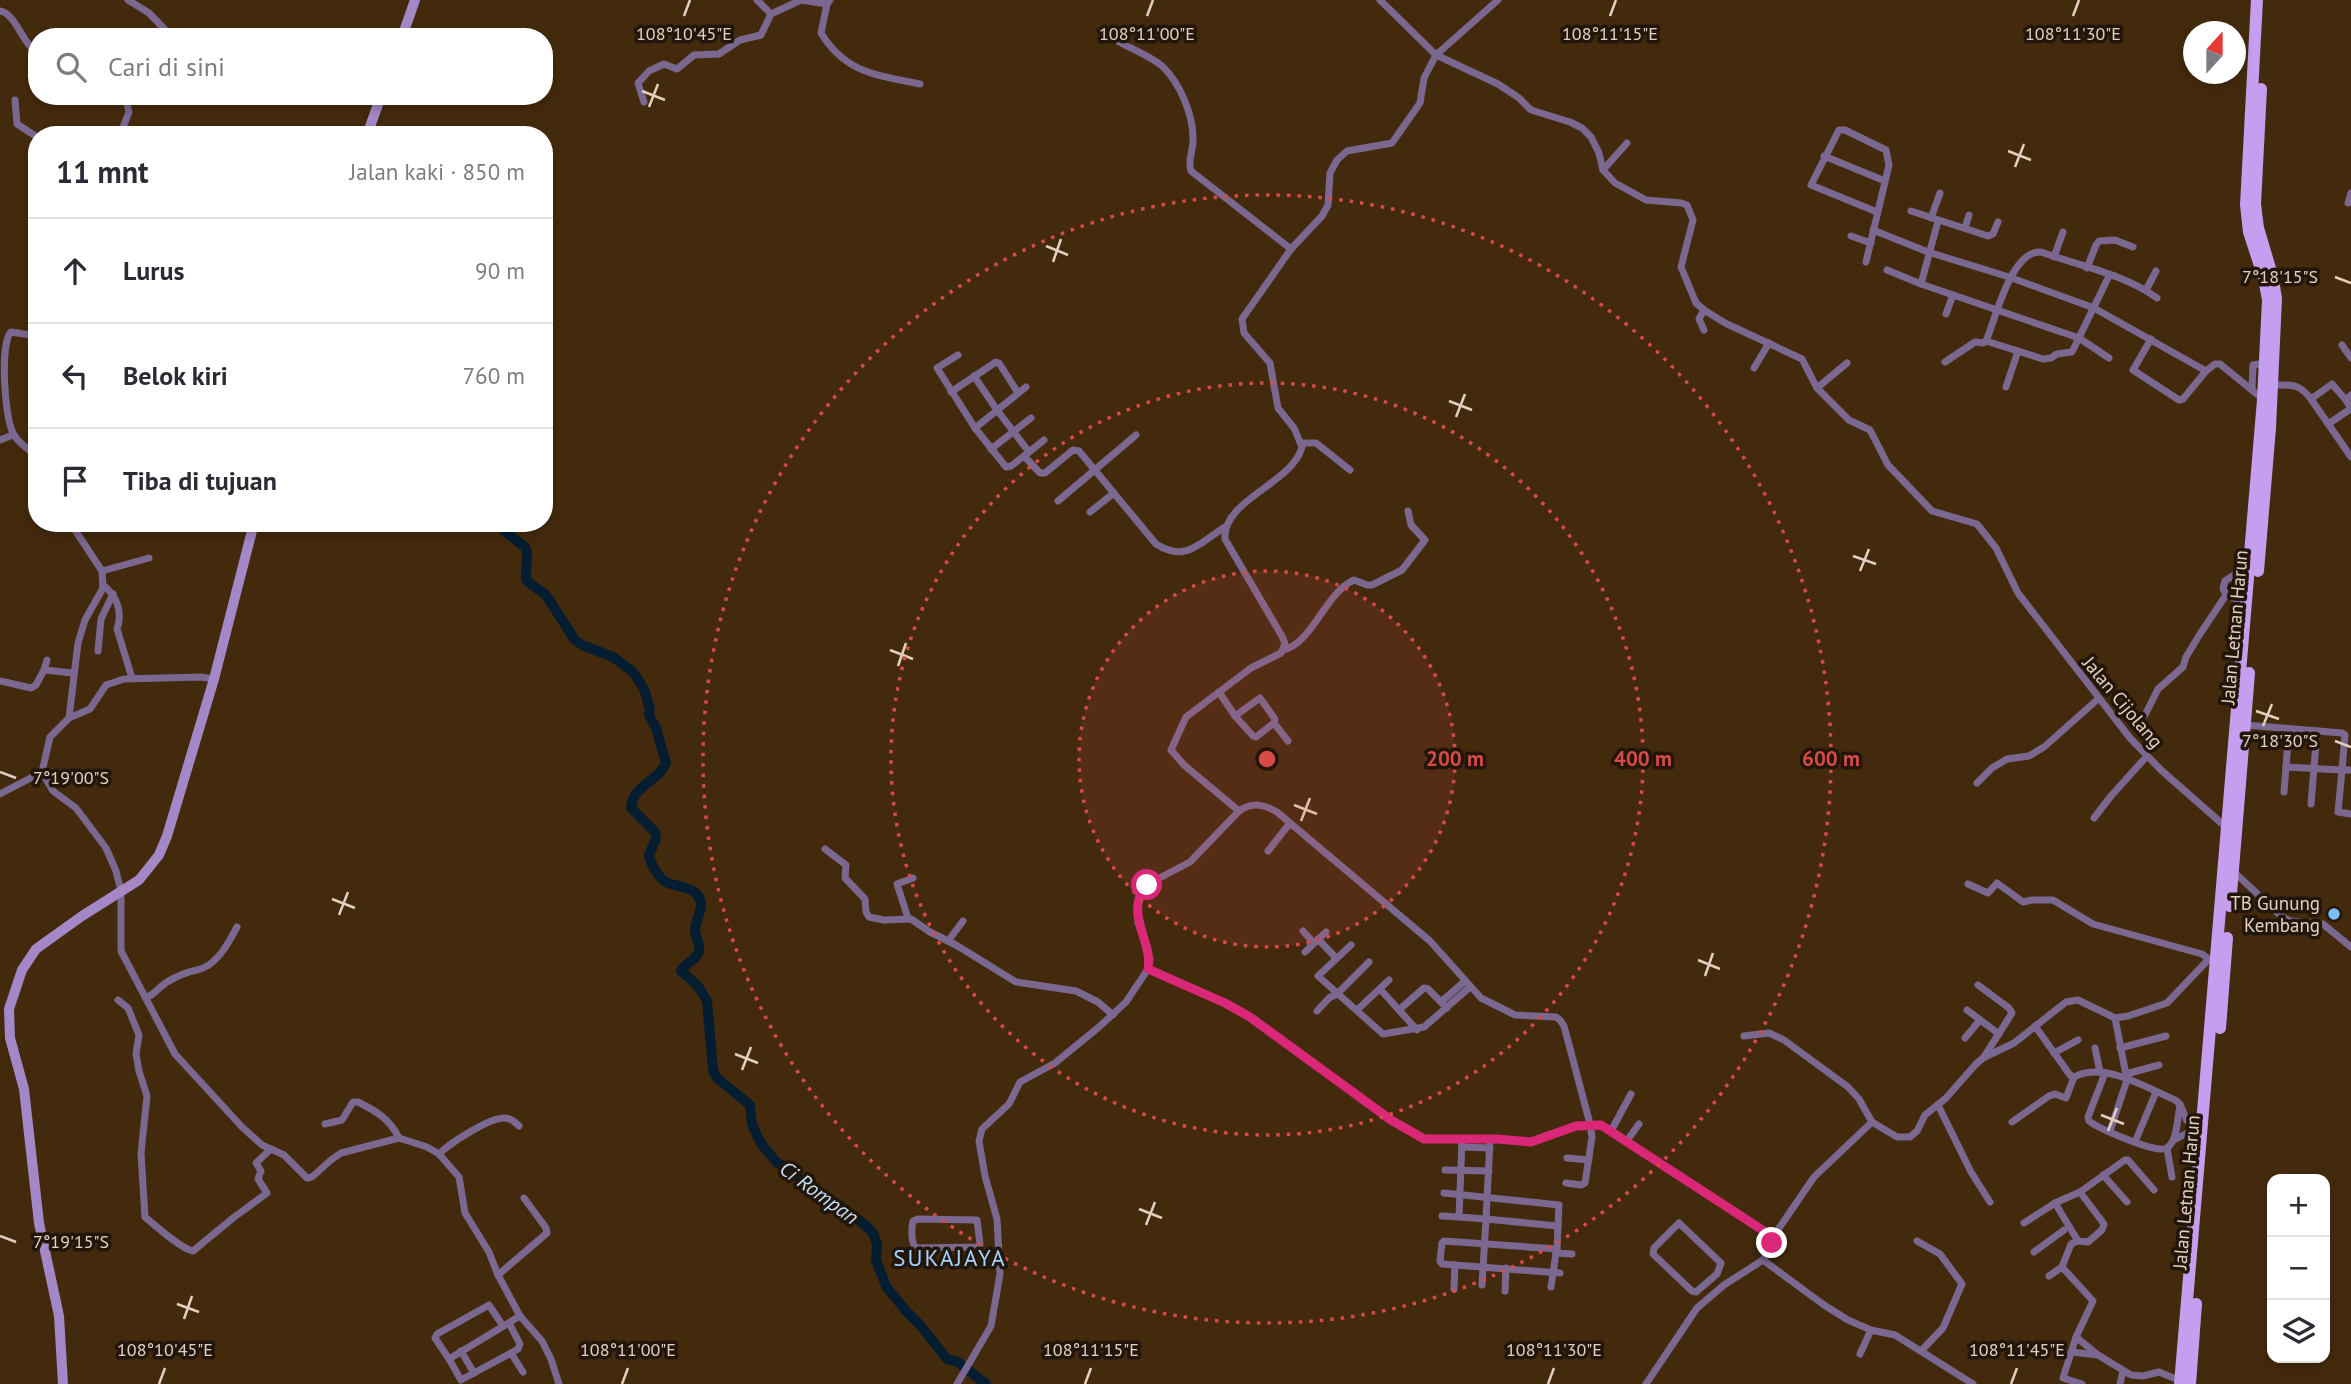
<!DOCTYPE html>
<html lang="id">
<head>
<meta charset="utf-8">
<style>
	:root { --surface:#fff; --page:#f2f2f3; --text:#2b2b33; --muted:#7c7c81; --line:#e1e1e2 }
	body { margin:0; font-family:"PT Sans",sans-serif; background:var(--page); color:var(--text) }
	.controls { position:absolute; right:21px; bottom:21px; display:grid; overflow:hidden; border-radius:14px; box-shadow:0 4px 10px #0003 }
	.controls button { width:63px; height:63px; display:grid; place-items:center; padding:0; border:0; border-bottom:2px solid var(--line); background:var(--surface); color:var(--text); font:35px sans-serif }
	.compass { position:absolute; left:2183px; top:21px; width:63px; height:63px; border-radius:50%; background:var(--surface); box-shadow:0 4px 10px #0003; rotate:21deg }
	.stop { position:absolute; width:21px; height:21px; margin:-16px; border:5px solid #db2777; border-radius:50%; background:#fff }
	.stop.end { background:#db2777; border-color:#fff; box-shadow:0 2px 7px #0008 }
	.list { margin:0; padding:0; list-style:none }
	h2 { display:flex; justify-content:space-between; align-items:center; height:91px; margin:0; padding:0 28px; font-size:30px }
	h2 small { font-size:23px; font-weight:400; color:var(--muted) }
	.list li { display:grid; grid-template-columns:46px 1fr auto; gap:21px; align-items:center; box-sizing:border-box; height:105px; padding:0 28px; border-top:2px solid var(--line) }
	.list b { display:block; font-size:26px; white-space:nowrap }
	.list em { font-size:23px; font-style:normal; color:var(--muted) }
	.icon { flex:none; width:38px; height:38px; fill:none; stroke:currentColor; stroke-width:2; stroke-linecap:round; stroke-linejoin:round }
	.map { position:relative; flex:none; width:2351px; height:1384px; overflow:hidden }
	.search { position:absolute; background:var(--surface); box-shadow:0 4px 10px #0003; left:28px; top:28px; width:525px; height:77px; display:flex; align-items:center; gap:18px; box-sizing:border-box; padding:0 24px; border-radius:28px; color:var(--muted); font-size:26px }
	.panel { position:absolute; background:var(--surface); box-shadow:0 4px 10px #0003; left:28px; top:126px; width:525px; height:406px; border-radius:28px }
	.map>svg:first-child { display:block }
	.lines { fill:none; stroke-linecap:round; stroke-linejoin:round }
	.river { stroke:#041d31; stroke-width:10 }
	.street { stroke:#7b6890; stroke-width:7 }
	.secondary { stroke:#a487c6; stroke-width:10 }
	.primary { stroke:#c59eef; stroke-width:12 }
	.route { stroke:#db2777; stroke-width:9 }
	.ticks { fill:none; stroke:#e1d0c0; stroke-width:2.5 }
	.ring { fill:none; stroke:#d84a46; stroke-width:3.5; stroke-dasharray:3.5 7 }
	.poi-dot { fill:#7bbef8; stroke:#22160a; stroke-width:2.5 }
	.labels { text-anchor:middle; stroke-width:7; stroke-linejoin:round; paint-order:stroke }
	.street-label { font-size:19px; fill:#e1d0c0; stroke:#22160a }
	.poi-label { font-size:19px; fill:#e1d0c0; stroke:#22160a; text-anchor:end }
	.water-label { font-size:21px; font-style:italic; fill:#c2ddf6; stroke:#22160a }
	.quarter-label { font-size:23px; letter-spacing:2px; fill:#a2d3ff; stroke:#22160a }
	.ticks-label { font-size:18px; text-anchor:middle; fill:#e1d0c0; stroke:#22160a; stroke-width:7; stroke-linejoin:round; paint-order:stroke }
	.centre { fill:#d84a46; stroke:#22160a; stroke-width:3.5 }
	.ring-label { font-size:21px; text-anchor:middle; font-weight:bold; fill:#d84a46; stroke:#22160a; stroke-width:7; stroke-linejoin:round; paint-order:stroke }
</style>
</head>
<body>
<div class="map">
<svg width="2351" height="1384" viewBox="0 0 2351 1384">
	<rect width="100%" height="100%" fill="#442a0d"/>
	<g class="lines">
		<path class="river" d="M503 523 504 531 525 547 527 553 526 578 528 582 546 595 575 640 582 645 613 657 633 672 639 681 644 689 650 709 649 715 656 728 666 763C659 781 632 786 631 808L655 832 656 839 649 855C651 865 658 877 666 882 678 888 700 886 701 904 701 913 696 921 695 930 695 937 701 944 699 951 697 960 685 963 681 971L698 986 707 1001 713 1070 717 1078 750 1105 752 1124 760 1142 776 1162 792 1171 812 1193 840 1206 864 1224 873 1233 877 1244 876 1260 886 1286 906 1311 921 1326 947 1359 958 1362 986 1384"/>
		<g class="street">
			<polyline points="128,0 149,13 172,37"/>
			<polyline points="1380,0 1436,55 1498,84 1519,98 1531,110 1570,122 1582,128 1591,137 1599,153 1603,170 1615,183 1646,200 1681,203 1687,205 1693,220 1681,267 1696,303 1704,310 1725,323 1802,359 1817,388 1849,420 1870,430 1888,465 1932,511 1977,524 1996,548 2018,593 2130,738 2161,770 2227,828"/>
			<path d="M827 4 821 33C846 74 878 75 920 84"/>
			<path d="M0 11C16 14 22 43 37 53"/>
			<polyline points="771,14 801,0 827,4 830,0"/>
			<path d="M1119 42C1132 49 1154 58 1163 67 1180 83 1193 115 1193 138 1194 149 1187 160 1191 171L1291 249"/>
			<polyline points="15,100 17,124 37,137"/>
			<polyline points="644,102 638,83 649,71 664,64 677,69 694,55 719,54 740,40 761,35 771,14 757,0"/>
			<polyline points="120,135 129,112 125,96"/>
			<polyline points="1824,156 1885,181"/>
			<polyline points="1603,170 1627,143"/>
			<polyline points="2348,203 2351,193"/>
			<polyline points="1911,211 1988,236 1993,234 1998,222"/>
			<polyline points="1931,218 1940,193"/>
			<polyline points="1965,228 1969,215"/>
			<polyline points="1873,230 1928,252 2009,277 2094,308 2206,371 2215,364 2220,364 2264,400"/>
			<polyline points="1851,236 1871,243"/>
			<polyline points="2054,257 2063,232"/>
			<polyline points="1866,262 1889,165 1886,150 1845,130 1839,130 1811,185 1877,212"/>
			<polyline points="2087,268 2096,245 2099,241 2115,240 2133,247"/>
			<polyline points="1887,270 1921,284 2079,338 2109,358"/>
			<polyline points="1921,284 1938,221"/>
			<polyline points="2146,290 2156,271"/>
			<polyline points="1704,310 1699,319 1704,330"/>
			<polyline points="1946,314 1953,295"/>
			<path d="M37 336 11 332C0 343 4 415 13 433 17 442 29 450 37 456"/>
			<polyline points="2151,339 2133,370 2179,400 2183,399 2206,371"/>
			<path d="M1986 341C1996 318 2011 250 2041 252 2080 266 2124 274 2157 298"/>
			<polyline points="2342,345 2351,358"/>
			<polyline points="958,355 937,368 975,428 1006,467 1011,466 1024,456"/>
			<polyline points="1945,362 1975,342 1983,343 1986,341 2043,359 2051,358 2057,354 2072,352 2109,276"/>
			<polyline points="1754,368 1769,343"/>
			<path d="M974 376 997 410 1029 452 1024 456 1040 473H1045L1073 450 1079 451 1156 544C1186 563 1199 543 1225 527"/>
			<path d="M2272 385C2291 385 2299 383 2311 399L2332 384 2346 400 2351 395"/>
			<polyline points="2006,387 2018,351"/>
			<polyline points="1817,388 1847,363"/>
			<polyline points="2252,389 2253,365 2264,363"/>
			<polyline points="951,392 996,362 999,363 1018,393"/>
			<polyline points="2311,399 2351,457"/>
			<polyline points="2328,424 2349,410 2350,407 2346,400"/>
			<polyline points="975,428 1026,387"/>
			<polyline points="0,440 13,435"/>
			<polyline points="1302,443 1316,443 1350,470"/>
			<polyline points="991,449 1031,418"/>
			<polyline points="1029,452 1044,440"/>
			<polyline points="1058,501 1136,435"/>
			<polyline points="1090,512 1114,493"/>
			<polyline points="72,523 75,530 102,571 103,588 85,620 78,643 69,718 50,737 42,772 53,791 76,808 106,848 116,871 121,891 121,951 175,1054 242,1127 262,1145 284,1155 307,1178 312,1177 331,1160 341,1153 399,1138 427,1147 439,1154 459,1177 465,1213 489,1252 498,1275 520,1316 542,1341 551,1359 559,1384"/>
			<polyline points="102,571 149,558"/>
			<path d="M103 585C117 596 123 612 117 629L132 678"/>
			<polyline points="2246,603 2226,595 2223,588 2225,581 2249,565"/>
			<path d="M1283 650C1312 644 1325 593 1354 580L1367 585H1372L1402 570 1425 540 1411 525 1408 511"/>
			<polyline points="98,651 101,619 113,594"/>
			<polyline points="47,660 44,670 73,673"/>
			<polyline points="0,681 31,688 36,685 44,670"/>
			<polyline points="1219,692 1235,716 1253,736 1256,737 1274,723 1288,741"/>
			<polyline points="2145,715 2158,689 2183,667 2186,657 2200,634 2226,595"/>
			<polyline points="1235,716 1260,698 1275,719 1274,723"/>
			<polyline points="69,718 90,709 106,685 124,679 201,677 214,679"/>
			<polyline points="2245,725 2342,733 2345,735 2342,770 2351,770"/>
			<polyline points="2286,767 2342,770 2338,812 2351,814"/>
			<polyline points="1977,783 1992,768 2007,759 2029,756 2044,747 2098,699"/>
			<polyline points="2284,792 2289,729"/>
			<polyline points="0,794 42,772"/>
			<polyline points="2311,804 2317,731"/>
			<path d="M1239 811 1184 765 1171 750 1186 717 1251 668 1281 653 1285 644 1283 638 1225 539C1222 500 1293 483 1302 447L1294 428 1278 408 1270 363 1244 333 1242 319 1291 249 1322 216 1328 205 1330 173 1337 160 1347 151 1392 143 1420 103 1424 78 1436 55 1498 0"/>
			<polyline points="2094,818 2111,796 2147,756"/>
			<polyline points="825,849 846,865 845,878 865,899 866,912 869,917 884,920 911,919 930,932 956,945 1016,982 1076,991 1098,1002 1113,1015"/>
			<polyline points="1268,851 1290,823"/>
			<polyline points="2234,872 2281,916 2290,921 2323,924 2351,947"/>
			<polyline points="1968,884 1988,893 1997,883 2023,902 2032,900 2053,900 2093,924 2202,954 2209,959"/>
			<polyline points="908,918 897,884 913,878"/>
			<polyline points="1303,931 1314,943"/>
			<polyline points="1318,939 1336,958"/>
			<polyline points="948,941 963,921"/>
			<polyline points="1351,945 1318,976 1383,1034 1424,1027 1470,987"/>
			<polyline points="1305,952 1326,932"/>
			<polyline points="1148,969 1225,1003 1249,1017 1391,1120 1424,1139 1497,1139 1531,1142 1575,1126 1601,1125 1773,1237 1769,1251 1763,1260 1724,1285 1697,1308 1646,1384"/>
			<polyline points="1978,985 2009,1008 2012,1013 1984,1057"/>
			<polyline points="1380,989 1417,1030"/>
			<path d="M146 998C155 994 159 987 167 982 177 976 187 972 197 970 217 966 229 942 237 927"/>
			<path d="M118 1000 128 1008 139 1035 136 1054 139 1071 147 1096 141 1153 145 1217C156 1226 181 1249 193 1251L233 1218 267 1193 258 1179 261 1171 256 1163 271 1149"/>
			<polyline points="1441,1002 1465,981"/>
			<polyline points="1400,1009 1424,988 1428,989 1447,1008"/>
			<polyline points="1357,1010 1389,980"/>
			<polyline points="1967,1010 1999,1034"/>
			<polyline points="1317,1011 1329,998 1337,994 1369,962"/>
			<path d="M2035 1026 2070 1075 2074 1077C2105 1061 2147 1088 2175 1100L2180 1104 2187 1121 2202 1129"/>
			<polyline points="1744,1036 1769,1033 1784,1040 1848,1087 1859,1099 1872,1122"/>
			<polyline points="1965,1038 1980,1020"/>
			<polyline points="2095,1048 2100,1072"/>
			<polyline points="2120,1048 2166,1036"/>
			<polyline points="2054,1053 2078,1040"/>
			<path d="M2105 1073 2088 1117 2089 1121C2098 1128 2158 1155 2167 1148 2178 1140 2177 1118 2180 1106"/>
			<polyline points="2126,1074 2159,1065"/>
			<polyline points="1938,1105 1971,1172 1990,1202"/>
			<polyline points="2012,1122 2049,1096 2055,1094 2066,1098 2074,1077"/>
			<path d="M325 1124 342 1120 353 1102H358C376 1111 390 1119 399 1138"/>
			<polyline points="1611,1131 1631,1094"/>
			<polyline points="2110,1131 2127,1080 2115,1018"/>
			<polyline points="1462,1140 1459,1217 1486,1219 1490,1139"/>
			<polyline points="2174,1140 2191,1131 2201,1133"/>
			<polyline points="1626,1142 1639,1124"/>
			<polyline points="2135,1142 2156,1092"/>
			<polyline points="1462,1147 1490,1148"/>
			<polyline points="2167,1148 2172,1177"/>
			<path d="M439 1154C450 1143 489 1118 504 1118 511 1118 515 1122 519 1126"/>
			<polyline points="1567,1158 1589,1160"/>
			<polyline points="1445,1170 1489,1171"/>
			<polyline points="2103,1175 2127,1202"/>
			<polyline points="2154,1190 2128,1160 2125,1160 2080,1192 2055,1203 2078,1241 2071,1244 2062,1267 2093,1301 2076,1337 2098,1355 2131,1375 2143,1376 2159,1372 2181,1381"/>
			<polyline points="1444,1193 1559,1205 1558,1226 1486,1219 1482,1285"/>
			<polyline points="1442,1216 1459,1217"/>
			<path d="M918 1219 977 1220 980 1244 978 1247 916 1248C911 1243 911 1228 913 1221Z"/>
			<polygon points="1679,1223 1721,1263 1717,1274 1696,1292 1692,1291 1653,1254 1654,1248"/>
			<polyline points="2024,1223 2055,1203"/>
			<polyline points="1773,1237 1814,1177 1872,1122 1897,1137 1910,1137 1917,1131 1925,1115 1946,1098 1976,1064 1983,1058 2014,1043 2066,1002 2078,1000 2115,1018 2128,1016 2167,1003 2208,960 2217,959"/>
			<polyline points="1917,1241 1940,1254 1962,1284 1943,1328 1922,1350"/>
			<polyline points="2078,1241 2088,1242 2102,1230 2104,1224 2080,1192"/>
			<polyline points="1557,1249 1558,1226"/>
			<polyline points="2034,1252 2064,1230"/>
			<polyline points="1763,1260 1824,1305 1848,1320 1871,1330 1895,1335 1973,1384"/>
			<polyline points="1560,1273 1442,1264 1440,1261 1442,1243 1444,1241 1557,1249 1556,1253 1572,1254"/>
			<polyline points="498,1275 547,1233 546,1228 524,1198"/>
			<polyline points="2049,1276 2062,1267"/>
			<polyline points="1551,1287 1556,1253"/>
			<polyline points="1454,1289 1455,1265"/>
			<polyline points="1505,1291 1506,1268"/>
			<polyline points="503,1326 489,1305 437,1334 435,1338 449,1359 520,1316"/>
			<polyline points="2076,1337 2063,1378 2082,1384"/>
			<polyline points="461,1351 474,1373"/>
			<polyline points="2071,1352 2098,1355"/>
			<polyline points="511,1353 523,1372"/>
			<polyline points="1860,1354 1871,1330"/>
			<polyline points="449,1359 461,1380 511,1353 518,1349 520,1344 509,1323"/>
			<path d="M957 1384 991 1326 1000 1274 997 1219 985 1176 979 1141 982 1129 1009 1104 1020 1082 1055 1063 1099 1027 1126 1002 1148 969 1150 960 1147 946 1138 923V903L1141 892 1152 882 1190 862 1239 811C1252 802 1263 804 1277 812L1430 941 1481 998 1515 1015 1556 1017 1560 1020 1564 1026 1590 1124 1592 1137 1585 1183 1581 1185 1566 1183"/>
			<polyline points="2120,1384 2123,1371"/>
		</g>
		<g class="secondary">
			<polyline points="402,37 415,0"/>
			<polyline points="367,135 381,96"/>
			<polyline points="63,1384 59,1316 39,1223 24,1089 10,1038 9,1009 22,970 36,949 82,916 139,880 159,855 167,836 214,679 254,523"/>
		</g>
		<g class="primary">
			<polyline points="2258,571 2270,428 2276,298 2272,275 2258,228 2255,204 2261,89"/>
			<polyline points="2230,906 2249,673"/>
			<polyline points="2220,1028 2227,938"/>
			<polyline points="2180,1384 2263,400 2268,300 2264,278 2249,232 2246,205 2257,0"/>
			<polyline points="2190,1384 2196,1304"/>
		</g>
	</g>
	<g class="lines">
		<path class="route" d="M1147 885C1123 913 1153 940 1148 969L1225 1003 1250 1017 1391 1120 1424 1139H1497L1531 1142 1576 1126 1601 1125 1764 1231 1773 1237 1772 1243"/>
	</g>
	<path class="ticks" d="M684 16 690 0M1147 16 1153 0M1610 16 1616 0M2073 16 2079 0M642 91 665 100M649 107 658 84M2008 151 2031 160M2015 167 2024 144M1046 246 1068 255M1053 262 1061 239M2335 277 2351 283M1449 401 1472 410M1456 417 1465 394M1853 556 1876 564M1860 571 1869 549M890 650 913 659M898 666 906 643M2256 711 2279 719M2263 726 2272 704M2335 741 2351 747M0 772 16 778M1294 805 1317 814M1301 821 1310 798M332 899 355 908M339 915 348 892M1698 960 1720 969M1705 976 1713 953M735 1054 758 1063M742 1070 751 1047M2101 1115 2124 1124M2108 1131 2117 1108M1139 1209 1162 1218M1146 1225 1155 1202M0 1236 16 1242M177 1304 199 1312M184 1319 192 1296M159 1384 165 1368M622 1384 628 1368M1085 1384 1091 1368M1548 1384 1554 1368M2011 1384 2017 1368"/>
	<circle cx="1267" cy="759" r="188" fill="#d84a46" fill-opacity=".12"/>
	<g class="ring">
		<circle cx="1267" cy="759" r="188"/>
		<circle cx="1267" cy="759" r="376"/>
		<circle cx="1267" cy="759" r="564"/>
	</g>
	<circle class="poi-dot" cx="2334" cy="914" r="7"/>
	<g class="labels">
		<g class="street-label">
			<text transform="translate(2234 627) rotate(-85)" y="7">Jalan Letnan Harun</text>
			<text transform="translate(2123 702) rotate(50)" y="7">Jalan Cijolang</text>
			<text transform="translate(2186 1192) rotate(-85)" y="7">Jalan Letnan Harun</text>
		</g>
		<g class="poi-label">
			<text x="2320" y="910">TB Gunung<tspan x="2320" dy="22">Kembang</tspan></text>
		</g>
		<g class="water-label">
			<text transform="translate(819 1193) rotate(36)" y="7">Ci Rompan</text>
		</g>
		<g class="quarter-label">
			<text x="950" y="1266">SUKAJAYA</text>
		</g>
	</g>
	<g class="ticks-label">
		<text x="684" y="40">108°10'45"E</text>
		<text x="1147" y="40">108°11'00"E</text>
		<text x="1610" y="40">108°11'15"E</text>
		<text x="2073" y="40">108°11'30"E</text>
		<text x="2280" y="283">7°18'15"S</text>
		<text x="2280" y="747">7°18'30"S</text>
		<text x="71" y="784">7°19'00"S</text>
		<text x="71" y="1248">7°19'15"S</text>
		<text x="165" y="1356">108°10'45"E</text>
		<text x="628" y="1356">108°11'00"E</text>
		<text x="1091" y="1356">108°11'15"E</text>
		<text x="1554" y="1356">108°11'30"E</text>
		<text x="2017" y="1356">108°11'45"E</text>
	</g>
	<circle cx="1267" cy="759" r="10" class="centre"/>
	<g class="ring-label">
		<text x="1455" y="766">200 m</text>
		<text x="1643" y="766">400 m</text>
		<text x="1831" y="766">600 m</text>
	</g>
</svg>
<div class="controls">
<button>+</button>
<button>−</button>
<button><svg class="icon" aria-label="layers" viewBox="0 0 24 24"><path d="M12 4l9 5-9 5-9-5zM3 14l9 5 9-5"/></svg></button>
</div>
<svg class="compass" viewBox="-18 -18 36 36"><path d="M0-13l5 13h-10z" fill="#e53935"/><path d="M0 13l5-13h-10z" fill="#7c7c81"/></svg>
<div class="stop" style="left:1147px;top:885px"></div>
<div class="stop end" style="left:1772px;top:1243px"></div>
<div class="search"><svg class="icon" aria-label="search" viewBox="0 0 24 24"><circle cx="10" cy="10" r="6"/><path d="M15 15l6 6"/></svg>Cari di sini</div>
<section class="panel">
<h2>11 mnt<small>Jalan kaki · 850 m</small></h2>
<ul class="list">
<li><svg class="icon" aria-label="ahead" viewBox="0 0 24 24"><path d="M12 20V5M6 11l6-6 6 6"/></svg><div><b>Lurus</b></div><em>90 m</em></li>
<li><svg class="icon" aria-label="left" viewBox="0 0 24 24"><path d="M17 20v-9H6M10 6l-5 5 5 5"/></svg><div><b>Belok kiri</b></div><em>760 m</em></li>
<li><svg class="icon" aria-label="arrive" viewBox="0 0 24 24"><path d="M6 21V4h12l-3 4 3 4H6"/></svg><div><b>Tiba di tujuan</b></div></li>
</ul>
</section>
</div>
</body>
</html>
